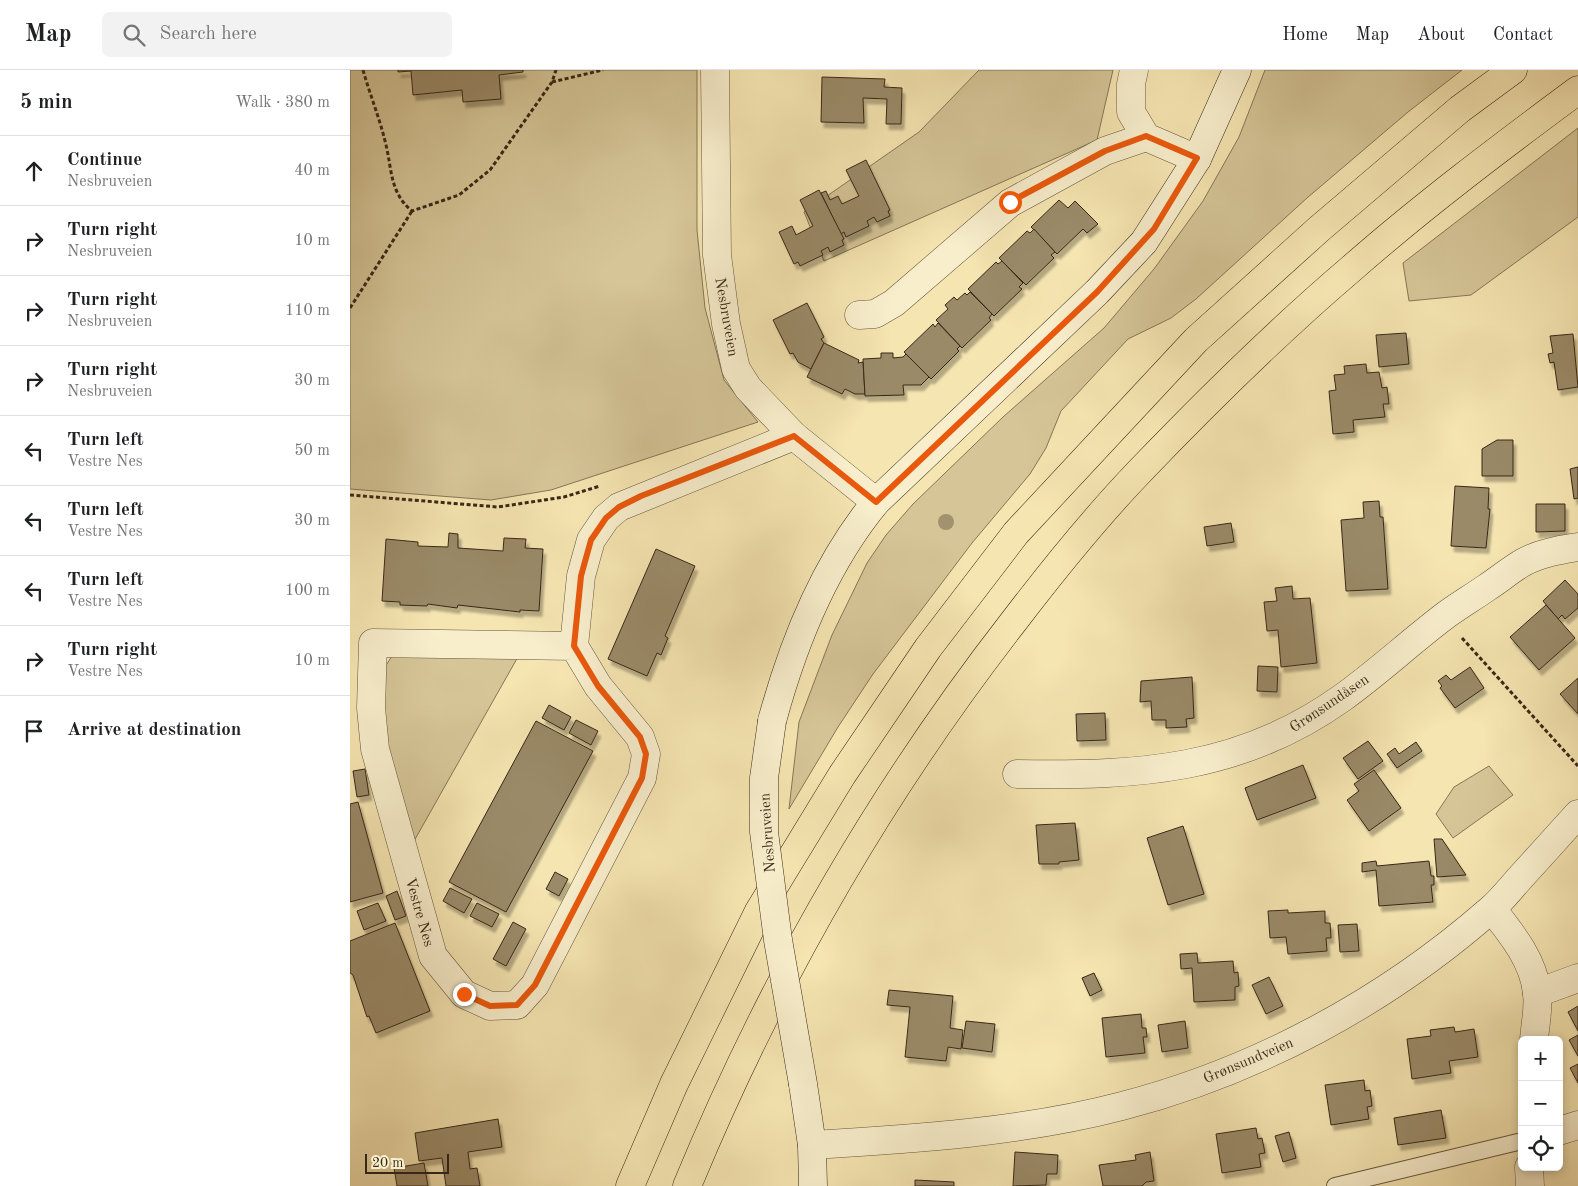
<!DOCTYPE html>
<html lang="en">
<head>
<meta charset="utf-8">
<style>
	:root { --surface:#fff; --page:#f2f2f2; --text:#202124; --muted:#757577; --line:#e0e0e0 }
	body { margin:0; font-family:"Old Standard TT",serif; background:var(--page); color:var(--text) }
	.controls { position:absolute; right:15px; bottom:15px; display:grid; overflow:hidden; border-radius:8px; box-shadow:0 2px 8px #0003 }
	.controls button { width:45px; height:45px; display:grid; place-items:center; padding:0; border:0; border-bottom:1px solid var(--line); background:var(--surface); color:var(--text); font:25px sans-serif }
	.scale { position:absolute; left:15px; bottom:12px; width:84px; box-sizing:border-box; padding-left:5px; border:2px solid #382817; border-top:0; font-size:14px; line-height:18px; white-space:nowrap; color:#382817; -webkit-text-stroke:4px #f8eecc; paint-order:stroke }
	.stop { position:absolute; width:15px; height:15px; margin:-11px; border:4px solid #ea580c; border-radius:50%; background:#fff }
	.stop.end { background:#ea580c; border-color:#fff; box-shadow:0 1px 5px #0008 }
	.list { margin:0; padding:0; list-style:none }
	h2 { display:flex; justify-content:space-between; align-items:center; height:65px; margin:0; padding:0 20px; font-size:21px }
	h2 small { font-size:16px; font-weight:400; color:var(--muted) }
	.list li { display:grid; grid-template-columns:32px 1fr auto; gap:15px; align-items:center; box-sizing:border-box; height:70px; padding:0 20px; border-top:1px solid var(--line) }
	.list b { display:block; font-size:19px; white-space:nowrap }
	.list p { margin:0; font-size:16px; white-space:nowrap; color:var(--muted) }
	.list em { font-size:16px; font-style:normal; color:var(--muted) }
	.icon { flex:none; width:28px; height:28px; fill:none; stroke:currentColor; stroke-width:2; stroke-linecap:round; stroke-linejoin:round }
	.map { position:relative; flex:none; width:1228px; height:1116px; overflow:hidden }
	header { display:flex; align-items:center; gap:30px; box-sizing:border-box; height:70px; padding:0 25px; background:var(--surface); border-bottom:1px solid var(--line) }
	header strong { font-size:24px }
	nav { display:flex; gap:28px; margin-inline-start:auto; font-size:18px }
	.search { width:350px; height:45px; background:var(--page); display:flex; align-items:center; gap:12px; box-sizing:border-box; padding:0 18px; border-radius:8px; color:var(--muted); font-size:19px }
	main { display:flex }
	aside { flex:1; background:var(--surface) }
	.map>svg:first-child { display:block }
	.green { fill:#d5c597; stroke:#867657 }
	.building { fill:#9a8a67; stroke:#382817; filter:url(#shadow) }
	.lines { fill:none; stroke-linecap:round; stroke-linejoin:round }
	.lane-casing { stroke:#67573e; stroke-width:18 }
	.street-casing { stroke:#67573e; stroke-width:29 }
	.secondary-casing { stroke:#382817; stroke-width:29 }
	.highway-casing { stroke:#382817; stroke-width:29 }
	.path { stroke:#382817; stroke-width:3; stroke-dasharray:4 2.5; stroke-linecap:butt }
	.lane { stroke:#f8eecc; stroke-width:16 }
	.street { stroke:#f8eecc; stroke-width:28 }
	.secondary { stroke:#f8eecc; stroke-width:28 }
	.highway { stroke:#f5e5b1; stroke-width:28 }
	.secondary-bridge-casing { stroke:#382817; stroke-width:29; stroke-linecap:butt }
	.secondary-bridge { stroke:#f8eecc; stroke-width:28 }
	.tree { fill:#a2926e }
	.route { stroke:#ea580c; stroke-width:6 }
	.labels { text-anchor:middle; stroke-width:5; stroke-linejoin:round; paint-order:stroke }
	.street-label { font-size:15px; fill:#382817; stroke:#f8eecc }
</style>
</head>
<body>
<header>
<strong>Map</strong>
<div class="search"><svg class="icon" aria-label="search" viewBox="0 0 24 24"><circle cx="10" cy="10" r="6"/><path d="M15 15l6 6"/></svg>Search here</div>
<nav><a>Home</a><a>Map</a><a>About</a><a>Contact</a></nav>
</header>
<main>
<aside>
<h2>5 min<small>Walk · 380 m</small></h2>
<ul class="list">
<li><svg class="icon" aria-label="ahead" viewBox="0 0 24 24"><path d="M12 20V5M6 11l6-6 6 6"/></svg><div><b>Continue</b><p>Nesbruveien</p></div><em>40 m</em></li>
<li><svg class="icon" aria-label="right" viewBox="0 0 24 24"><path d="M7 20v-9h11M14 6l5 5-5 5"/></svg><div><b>Turn right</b><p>Nesbruveien</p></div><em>10 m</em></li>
<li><svg class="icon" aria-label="right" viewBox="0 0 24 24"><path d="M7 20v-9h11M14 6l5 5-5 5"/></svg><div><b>Turn right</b><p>Nesbruveien</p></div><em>110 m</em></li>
<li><svg class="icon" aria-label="right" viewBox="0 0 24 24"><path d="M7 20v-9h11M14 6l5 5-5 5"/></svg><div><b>Turn right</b><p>Nesbruveien</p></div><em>30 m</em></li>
<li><svg class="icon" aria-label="left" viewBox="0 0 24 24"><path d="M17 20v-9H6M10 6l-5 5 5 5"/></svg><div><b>Turn left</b><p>Vestre Nes</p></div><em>50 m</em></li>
<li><svg class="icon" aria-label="left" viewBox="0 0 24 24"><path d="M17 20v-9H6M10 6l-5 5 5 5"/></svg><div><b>Turn left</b><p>Vestre Nes</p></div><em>30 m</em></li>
<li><svg class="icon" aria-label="left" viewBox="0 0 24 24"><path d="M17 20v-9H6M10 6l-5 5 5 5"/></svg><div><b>Turn left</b><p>Vestre Nes</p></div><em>100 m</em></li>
<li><svg class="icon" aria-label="right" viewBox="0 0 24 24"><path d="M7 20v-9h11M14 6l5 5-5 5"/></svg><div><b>Turn right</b><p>Vestre Nes</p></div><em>10 m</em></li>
<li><svg class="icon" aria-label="arrive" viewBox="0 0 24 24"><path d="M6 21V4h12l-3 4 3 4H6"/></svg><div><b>Arrive at destination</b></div></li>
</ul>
</aside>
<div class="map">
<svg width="1228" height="1116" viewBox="0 0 1228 1116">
	<defs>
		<filter id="shadow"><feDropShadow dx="3" dy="5.5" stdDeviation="1" flood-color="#0004"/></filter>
	</defs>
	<rect width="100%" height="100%" fill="#f5e5b1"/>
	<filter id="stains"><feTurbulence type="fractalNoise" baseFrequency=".004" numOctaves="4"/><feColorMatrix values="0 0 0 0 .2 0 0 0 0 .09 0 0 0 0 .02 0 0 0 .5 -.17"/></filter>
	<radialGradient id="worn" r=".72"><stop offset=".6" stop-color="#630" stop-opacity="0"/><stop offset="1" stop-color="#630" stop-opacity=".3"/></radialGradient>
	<g class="green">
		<polygon points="0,0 347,0 347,160 355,238 374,310 408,352 201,420 141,430 0,419"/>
		<polygon points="629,0 763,0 747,70 474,191 454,142 569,62"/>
		<polygon points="915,0 1112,0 1058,42 957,128 846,229 821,248 778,269 711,341 696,378 680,404 622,473 523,604 488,657 439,739 449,652 482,565 517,493 536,465 563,434 653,347 754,258 804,199 853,131 889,67"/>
		<polygon points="1228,58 1228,147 1121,225 1059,231 1053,193"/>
		<polygon points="169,585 64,771 32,656 35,597 42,586"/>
		<polygon points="1139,696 1163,725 1103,768 1086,744 1104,717"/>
	</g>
	<g class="building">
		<polygon points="48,0 173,0 173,2 149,5 151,29 113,32 112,20 63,25 61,1 48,2"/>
		<polygon points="472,7 535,9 534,17 552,18 551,54 536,54 537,29 513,28 514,53 471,52"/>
		<polygon points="516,90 540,140 538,141 540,146 527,152 524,147 517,151 519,156 496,167 494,162 491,164 471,123 476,121 480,130 488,126 492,134 509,126 496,100"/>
		<polygon points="469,120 494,169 492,170 494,175 480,182 478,177 471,181 473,185 450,196 448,192 444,194 429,162 442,156 446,165 463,156 450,130"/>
		<polygon points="709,130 718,138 725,131 748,154 737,163 733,159 707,184 681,157"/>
		<polygon points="684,159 705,182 701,185 704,188 676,215 649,188 677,161 680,163"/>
		<polygon points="652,191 673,213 669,217 672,219 644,246 618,219 646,192 648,194"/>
		<polygon points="620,222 642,244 639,248 641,250 612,278 586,250 598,239 595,235 604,227 607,230 615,223 617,225"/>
		<polygon points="457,233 474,267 471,269 474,273 461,299 448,292 443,283 440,284 423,250"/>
		<polygon points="588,253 610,276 607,279 609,281 581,309 554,282 583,254 585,257"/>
		<polygon points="1056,263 1059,294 1029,297 1026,265"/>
		<polygon points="1223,264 1228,317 1208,320 1204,292 1200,293 1198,284 1203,283 1200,266"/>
		<polygon points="474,273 509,290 508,293 513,292 515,324 505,324 495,319 492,324 457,307"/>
		<polygon points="531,283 543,283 543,288 553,287 556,284 579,307 571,315 553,315 554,325 515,326 513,289 531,288"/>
		<polygon points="1016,294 1017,303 1029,302 1032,318 1037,317 1039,334 1033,334 1035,347 1003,350 1004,362 983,364 979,321 986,320 984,305 995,304 994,296"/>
		<polygon points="1147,370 1163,370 1163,406 1132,406 1132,379"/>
		<polygon points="1228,397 1228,428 1224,429 1220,399"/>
		<polygon points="1105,416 1139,418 1138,439 1140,439 1136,478 1101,476"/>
		<polygon points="1029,431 1030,447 1033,447 1038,519 996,521 991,450 1014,448 1013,432"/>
		<polygon points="1186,434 1215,434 1215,461 1186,462"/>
		<polygon points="881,453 884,472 857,476 854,457"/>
		<polygon points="99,463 108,464 108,478 153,481 154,468 176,469 175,478 193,479 189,541 170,540 170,542 108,535 107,538 78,534 77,536 50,535 50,532 32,531 36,469 68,472 68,476 98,477"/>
		<polygon points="306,479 345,496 315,566 318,568 311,585 307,583 297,606 258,589"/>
		<polygon points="1215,510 1228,524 1228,538 1215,549 1212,545 1208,549 1193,531"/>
		<polygon points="942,516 943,529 960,528 967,593 931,597 928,560 917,561 914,532 927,531 925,518"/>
		<polygon points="1196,535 1225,568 1189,600 1160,567"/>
		<polygon points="908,596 928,597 927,622 907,621"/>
		<polygon points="1120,597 1134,618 1105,638 1090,618 1092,616 1088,611 1096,605 1101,610"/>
		<polygon points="842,607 844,648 836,649 837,657 816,658 816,650 802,650 801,631 790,632 791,611"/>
		<polygon points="1228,608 1228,644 1210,624"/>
		<polygon points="199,635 221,647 214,660 192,648"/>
		<polygon points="755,643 756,670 727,671 726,644"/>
		<polygon points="226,650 248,661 241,675 219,663"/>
		<polygon points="186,651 243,681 156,842 99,812"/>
		<polygon points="1018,671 1033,691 1008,709 993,688"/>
		<polygon points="1066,672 1072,681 1047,698 1037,684 1045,678 1049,684"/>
		<polygon points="953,695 966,728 907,750 895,718"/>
		<polygon points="15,699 19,725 7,727 3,701"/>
		<polygon points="1024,700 1051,738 1019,761 997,730 1009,721 1004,714"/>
		<polygon points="8,732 33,823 0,832 0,734"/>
		<polygon points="725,753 729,790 709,792 709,794 689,794 686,755"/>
		<polygon points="833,756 854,824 818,835 797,768"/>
		<polygon points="1084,769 1092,769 1116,805 1087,807"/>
		<polygon points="1026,791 1027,796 1079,791 1081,806 1084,806 1084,815 1081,815 1083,832 1029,836 1026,800 1012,802 1012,793"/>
		<polygon points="205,802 218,809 209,826 196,819"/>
		<polygon points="100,818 122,829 114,843 93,831"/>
		<polygon points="47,821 56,846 45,850 36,826"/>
		<polygon points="28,833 36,851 14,860 7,841"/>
		<polygon points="127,833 149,844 142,857 120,846"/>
		<polygon points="938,840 938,843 975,841 975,853 980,853 981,868 976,868 977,881 938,884 936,867 920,868 918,841"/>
		<polygon points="163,852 176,859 156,896 143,889"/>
		<polygon points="45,853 80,941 26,963 19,946 17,947 3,905 0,903 0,871"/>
		<polygon points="1007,854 1009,881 990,882 988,855"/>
		<polygon points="847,883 848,893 883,891 884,903 888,902 889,916 885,917 885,930 844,932 842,898 831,899 830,884"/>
		<polygon points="744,903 752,920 740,926 732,908"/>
		<polygon points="919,907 933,936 916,944 902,915"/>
		<polygon points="539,920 603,926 600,958 613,960 611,979 598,977 596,991 555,987 560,937 537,935"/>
		<polygon points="1228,936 1228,961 1218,942"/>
		<polygon points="791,944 792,958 796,958 797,967 793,967 795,983 756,987 752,948"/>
		<polygon points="616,951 645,954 642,982 612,978"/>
		<polygon points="835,951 838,978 812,982 808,955"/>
		<polygon points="1104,957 1105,962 1124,959 1128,987 1099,991 1101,1003 1062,1009 1057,969 1081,966 1080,960"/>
		<polygon points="1228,965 1228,986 1219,970"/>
		<polygon points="1228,994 1228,1013 1220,998"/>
		<polygon points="1014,1010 1015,1021 1020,1020 1022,1036 1017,1037 1019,1049 981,1055 975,1015"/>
		<polygon points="1091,1040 1096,1068 1048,1075 1044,1048"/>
		<polygon points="148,1049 152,1077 118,1082 120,1099 127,1098 130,1116 96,1116 92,1088 69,1091 65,1063"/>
		<polygon points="906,1058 908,1069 912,1068 915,1083 909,1084 911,1097 872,1103 866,1064"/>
		<polygon points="939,1062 946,1088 933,1092 925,1066"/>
		<polygon points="665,1082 708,1085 707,1104 697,1104 696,1115 663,1116"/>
		<polygon points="800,1082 804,1111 796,1112 792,1116 753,1116 749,1095 786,1090 785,1085"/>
		<polygon points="74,1093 78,1116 47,1116 44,1098"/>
		<polygon points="565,1110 604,1112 604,1116 565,1116"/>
	</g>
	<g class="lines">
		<g class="lane-casing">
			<polyline id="lane" points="985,1116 1172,1071"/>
		</g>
		<g class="street-casing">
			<g id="street">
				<polyline points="365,0 367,185 376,254 386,299 398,318 444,366 526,432"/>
				<polyline points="784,0 781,14 781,42 796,67 847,89"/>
				<polyline points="509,245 525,244 544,233 660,133 755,81 796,67"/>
				<polyline points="224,576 23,573 21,638 25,679 83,886 114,924 140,936 167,935 185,915 292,708 296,684 290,667 248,616 224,576 231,506 241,470 256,448 269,437 444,366"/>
				<path d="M667 704C786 706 890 701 992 628 1027 603 1058 574 1092 548 1106 537 1122 528 1136 518 1149 510 1161 499 1174 492 1190 483 1210 480 1228 477"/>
				<path d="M1142 839C1161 863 1184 891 1187 923 1189 938 1185 955 1184 970"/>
				<polyline points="1187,923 1228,908"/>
				<polyline points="1209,1061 1228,1055"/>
				<path d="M462 1075C564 1069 673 1062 772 1036 907 1001 1035 932 1140 840 1151 831 1160 819 1170 808 1189 787 1209 765 1228 744"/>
				<polyline points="1179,1097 1180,1116"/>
			</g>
		</g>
		<g class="secondary-casing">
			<g id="secondary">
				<path d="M422 651C443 573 474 495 526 432L747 222 794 172 847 89 887 0"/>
				<polyline points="453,1014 462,1075 463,1116"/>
			</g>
		</g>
		<g class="highway-casing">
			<g id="highway">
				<polyline points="280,1116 324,1014 409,841 492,705 578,578 666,463 846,270 969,159 1110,39 1163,0"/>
				<path d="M337 1116C420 915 530 723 664 551 703 500 744 449 789 402 857 331 927 262 1002 198 1074 135 1151 77 1228 20"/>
			</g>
		</g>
		<g class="path">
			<path d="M13 0C20 25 30 49 36 75 42 100 40 123 62 141L109 125 140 100 202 12 206 0"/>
			<polyline points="202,12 253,0"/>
			<polyline points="0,238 62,141"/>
			<polyline points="0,425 148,437 214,427 250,416"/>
			<polyline points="1112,568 1228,696"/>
		</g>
		<use href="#lane" class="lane"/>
		<use href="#street" class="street"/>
		<use href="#secondary" class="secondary"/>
		<use href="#highway" class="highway"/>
		<g class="secondary-bridge-casing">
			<polyline id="secondary-bridge" points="422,651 414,708 414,762 428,870 453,1014"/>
		</g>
		<use href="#secondary-bridge" class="secondary-bridge"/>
	</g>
	<circle class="tree" cx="596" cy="452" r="8"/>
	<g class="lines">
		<polyline class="route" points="114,924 140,936 167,935 185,915 292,708 296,684 290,667 248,616 224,576 231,506 241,470 256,448 269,437 291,426 444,366 526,432 747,222 804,159 847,88 796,66 755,81 660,132"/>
	</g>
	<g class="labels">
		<g class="street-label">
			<text transform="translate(377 247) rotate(80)" y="5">Nesbruveien</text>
			<text transform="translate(979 633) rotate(-34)" y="5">Grønsundåsen</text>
			<text transform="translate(417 763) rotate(-94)" y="5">Nesbruveien</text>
			<text transform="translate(70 842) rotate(74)" y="5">Vestre Nes</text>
			<text transform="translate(898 990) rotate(-23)" y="5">Grønsundveien</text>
		</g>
	</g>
	<rect width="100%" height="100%" filter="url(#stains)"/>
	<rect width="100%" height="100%" fill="url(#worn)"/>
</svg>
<div class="controls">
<button>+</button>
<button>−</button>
<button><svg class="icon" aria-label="locate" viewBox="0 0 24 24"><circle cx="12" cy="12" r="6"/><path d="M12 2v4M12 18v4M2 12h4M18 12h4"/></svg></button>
</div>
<div class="scale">20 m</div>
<div class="stop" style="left:660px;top:132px"></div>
<div class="stop end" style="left:114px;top:924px"></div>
</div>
</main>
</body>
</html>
